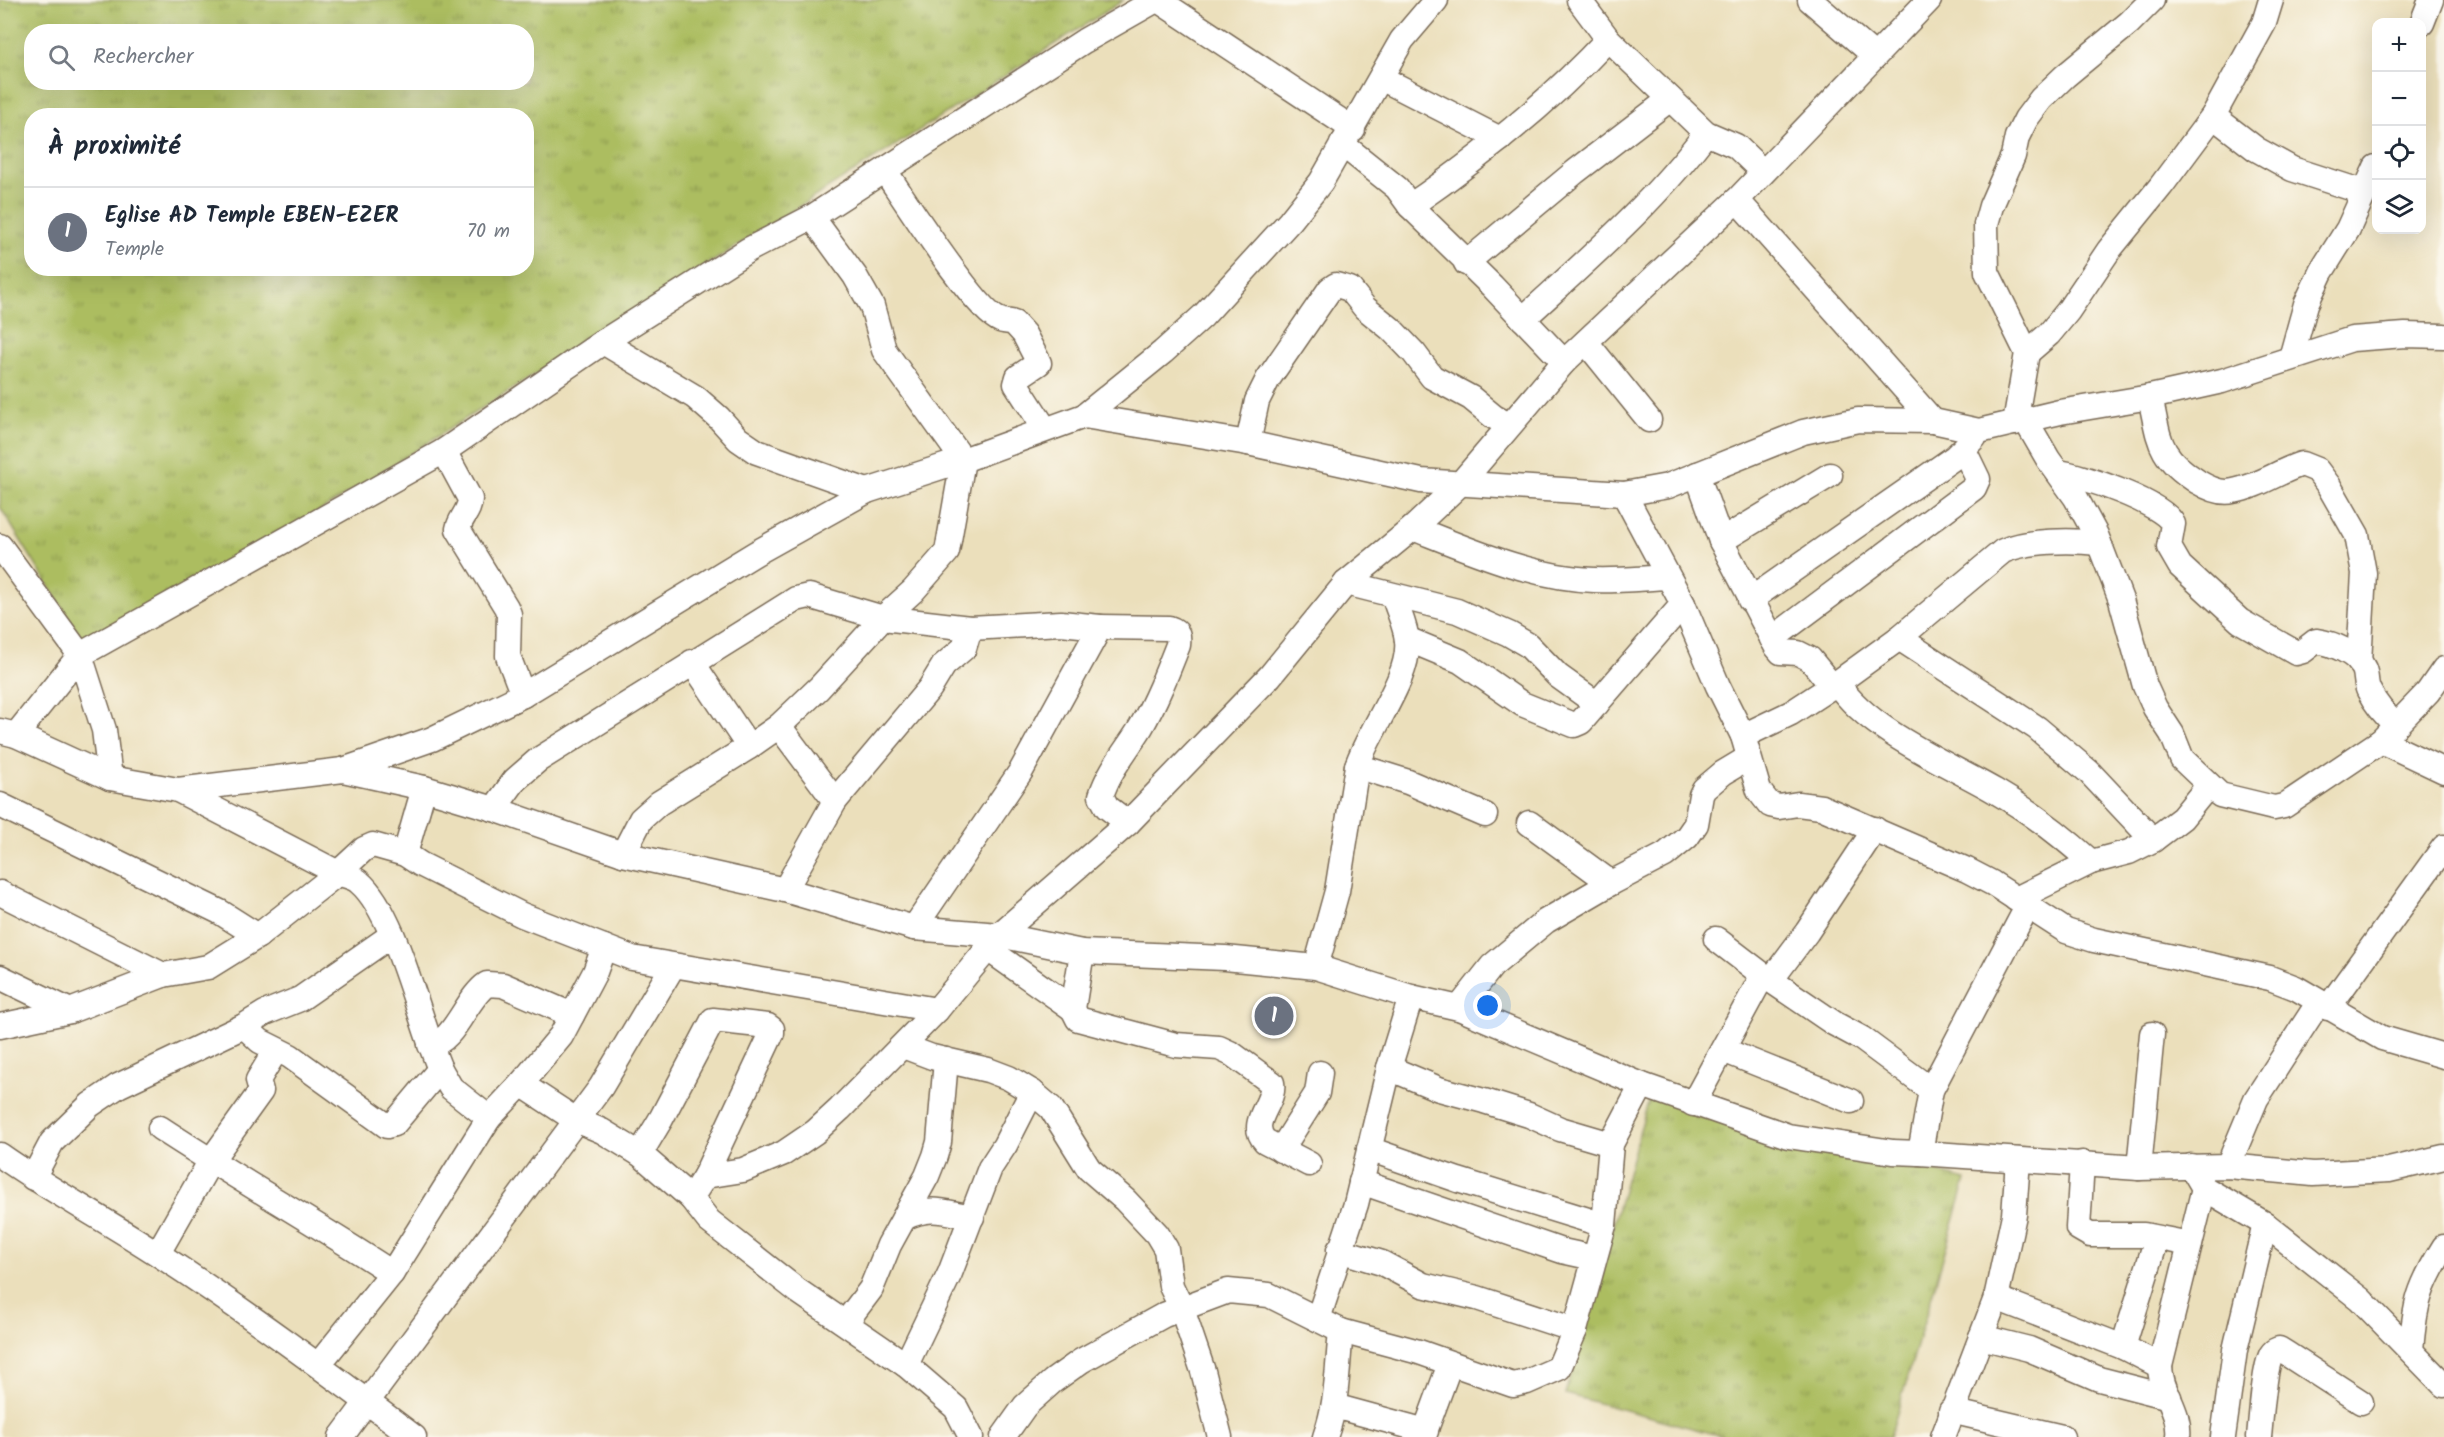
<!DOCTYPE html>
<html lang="fr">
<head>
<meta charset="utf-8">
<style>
	:root { --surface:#fff; --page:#f6f6f7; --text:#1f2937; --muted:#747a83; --line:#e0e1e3; --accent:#111827 }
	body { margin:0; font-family:Kalam,sans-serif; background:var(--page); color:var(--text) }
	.controls { position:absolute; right:18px; top:18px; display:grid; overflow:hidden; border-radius:12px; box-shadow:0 6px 24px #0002 }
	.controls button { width:54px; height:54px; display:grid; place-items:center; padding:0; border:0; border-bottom:2px solid var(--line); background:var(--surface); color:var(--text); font:30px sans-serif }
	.you { position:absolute; left:1488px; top:1006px; width:21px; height:21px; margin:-15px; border:4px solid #fff; border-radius:50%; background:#1a73e8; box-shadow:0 0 0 9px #1a73e833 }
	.badge { display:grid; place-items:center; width:39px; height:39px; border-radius:50%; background:var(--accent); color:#fff; font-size:20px; font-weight:700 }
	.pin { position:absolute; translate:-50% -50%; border:3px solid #fff; box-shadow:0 2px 6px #0006 }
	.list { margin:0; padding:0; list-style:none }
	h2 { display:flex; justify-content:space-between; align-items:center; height:78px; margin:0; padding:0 24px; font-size:26px }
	h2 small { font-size:20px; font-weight:400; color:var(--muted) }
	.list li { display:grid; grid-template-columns:39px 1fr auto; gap:18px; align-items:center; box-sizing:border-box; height:90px; padding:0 24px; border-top:2px solid var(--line) }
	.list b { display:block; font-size:22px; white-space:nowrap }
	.list p { margin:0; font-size:20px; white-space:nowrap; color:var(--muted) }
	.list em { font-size:20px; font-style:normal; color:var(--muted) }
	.icon { flex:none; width:33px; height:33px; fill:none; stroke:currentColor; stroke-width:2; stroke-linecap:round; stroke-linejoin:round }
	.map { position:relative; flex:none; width:2444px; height:1437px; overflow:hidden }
	.search { position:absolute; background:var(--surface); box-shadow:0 6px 24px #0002; left:24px; top:24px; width:510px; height:66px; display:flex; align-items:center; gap:15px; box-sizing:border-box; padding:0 21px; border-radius:24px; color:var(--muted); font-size:22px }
	.panel { position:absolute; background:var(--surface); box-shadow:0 6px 24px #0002; left:24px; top:108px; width:510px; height:168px; border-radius:24px }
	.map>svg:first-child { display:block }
	.grass { fill:url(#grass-tufts); stroke:#74743f; stroke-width:1.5; fill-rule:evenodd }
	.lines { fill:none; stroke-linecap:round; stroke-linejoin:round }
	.minor-casing { stroke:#796955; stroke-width:27 }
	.minor { stroke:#fff; stroke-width:24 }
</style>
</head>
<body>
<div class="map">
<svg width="2444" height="1437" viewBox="0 0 2444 1437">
	<defs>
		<pattern id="grass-tufts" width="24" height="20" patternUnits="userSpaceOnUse" patternTransform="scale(1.5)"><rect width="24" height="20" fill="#acbd60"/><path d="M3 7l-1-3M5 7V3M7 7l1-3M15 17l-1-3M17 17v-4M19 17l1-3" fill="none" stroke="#8d9a4f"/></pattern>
	</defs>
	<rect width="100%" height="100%" fill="#fbf7ec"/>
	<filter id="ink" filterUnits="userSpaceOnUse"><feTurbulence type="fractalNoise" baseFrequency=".0167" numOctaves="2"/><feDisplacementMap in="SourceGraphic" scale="12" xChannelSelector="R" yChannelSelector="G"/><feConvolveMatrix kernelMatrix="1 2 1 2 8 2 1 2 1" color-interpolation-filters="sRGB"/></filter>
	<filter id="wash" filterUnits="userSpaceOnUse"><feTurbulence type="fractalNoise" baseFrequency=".008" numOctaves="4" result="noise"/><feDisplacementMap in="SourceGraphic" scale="24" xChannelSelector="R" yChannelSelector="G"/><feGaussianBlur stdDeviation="1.35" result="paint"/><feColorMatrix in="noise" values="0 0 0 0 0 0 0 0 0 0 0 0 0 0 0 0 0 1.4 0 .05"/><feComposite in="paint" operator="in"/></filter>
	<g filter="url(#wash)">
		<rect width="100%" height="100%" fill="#ebdfbb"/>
		<g class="grass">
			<path d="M0 0H1124L92 656 0 507ZM32 32H526V82H32ZM32 116H526V268H32Z"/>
			<polygon points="1650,1095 1966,1180 1890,1437 1725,1437 1565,1394"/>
		</g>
	</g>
	<g filter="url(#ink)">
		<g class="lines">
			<g class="minor-casing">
				<g id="minor">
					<polyline points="1158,0 1353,129"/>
					<polyline points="1579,0 1608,39 1706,133 1736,146 1763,172"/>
					<polyline points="1810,0 1875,56"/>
					<polyline points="2422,23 2431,0"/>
					<polyline points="1381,78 1500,139"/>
					<polyline points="2213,116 2256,149 2292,169 2363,192"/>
					<polyline points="1342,144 1397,188 1410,206 1492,286 1564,362"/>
					<path d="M885 171C903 197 976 312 1000 320 1004 322 1010 321 1014 323L1024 334 1039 363 1018 377 1016 384 1045 429"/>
					<polyline points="1737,200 1933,421"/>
					<path d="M1410 206C1481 157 1549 103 1608 39"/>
					<polyline points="1466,263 1575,172 1670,99"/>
					<path d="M1523 319C1587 260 1654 203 1706 133"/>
					<polyline points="603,342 695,397 719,418 738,439 757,452 867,491"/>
					<polyline points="1586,342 1649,420"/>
					<polyline points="2027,353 2049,334 2068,311 2109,250 2161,186 2213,116 2264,23 2271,0"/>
					<polyline points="2291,358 2306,304 2321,272 2348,229 2376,167"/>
					<path d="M2150 397C2160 441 2157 456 2198 482 2208 488 2222 494 2233 491 2258 487 2279 471 2302 464L2317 470 2329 486 2357 535 2364 573 2359 662"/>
					<polyline points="1084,416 1163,352 1203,316 1290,221 1321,182 1402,40 1436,0"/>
					<polyline points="2026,421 2048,459 2076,498 2096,535 2121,600 2145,686 2155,708 2172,734 2182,759 2220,795 2274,808 2284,806 2381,741 2428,692 2444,669"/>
					<polyline points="2015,423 2027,353 1987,272 1986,224 1991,206 2013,156 2017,137 2026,119 2041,99 2065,76 2129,23 2152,0"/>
					<polyline points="1248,443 1257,401 1268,379 1330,289 1336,285 1350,289 1365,308 1391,329 1414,353 1432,377 1471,398 1494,417 1509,425"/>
					<path d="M444 451 470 499C470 511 460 518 458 529L506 607 509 614 508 656 523 695"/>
					<path d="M2058 472C2081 475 2164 503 2173 524L2169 547 2180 566 2240 621 2296 653 2303 651 2316 641C2332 643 2357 653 2364 669 2367 676 2365 684 2369 691 2375 703 2386 716 2396 725"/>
					<polyline points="1697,474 1721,541 1776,646 1781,652 1798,653 1810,659 1832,686"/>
					<polyline points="1624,494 1683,604 1718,686 1743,736 1759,791 1770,805 1779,807 1798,804 1821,807 1967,870 1992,883 2066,931 2094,940 2270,978 2296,988 2382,1038 2444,1056"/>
					<path d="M1413 528C1469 550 1533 578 1594 580 1619 581 1644 578 1668 577"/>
					<polyline points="1721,541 1830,475"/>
					<polyline points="0,546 80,655 104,730 110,778"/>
					<polyline points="1346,583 1457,611 1509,634 1528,645 1558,676 1597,704"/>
					<polyline points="1750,600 1955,457 1974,438"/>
					<path d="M1100 627 1169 628C1179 631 1179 636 1178 645 1167 673 1156 701 1141 727 1127 750 1109 770 1101 796L1107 807 1128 823"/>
					<polyline points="1899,638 2037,728 2089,772 2153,840"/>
					<polyline points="1407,639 1460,661 1522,704 1574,725 1581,722 1683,604"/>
					<polyline points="1772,639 1974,488 1978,479 1964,450"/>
					<polyline points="692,662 749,747"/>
					<path d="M1837 683C1870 732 1945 762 1995 791 2030 811 2061 835 2091 862"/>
					<polyline points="779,726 835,801"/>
					<polyline points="0,731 16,735 110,778 178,790 343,770 424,788 494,809 623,854 785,890 914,928 999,935 1082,952 1225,958 1316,967 1411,997 1459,1008 1642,1085 1788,1136 1893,1152 1920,1153"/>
					<polyline points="16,735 80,655 444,451 603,342 748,250 812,217 1084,41 1156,0"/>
					<path d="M1743 736 1791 713 1837 683 1899 638 2003 551C2028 540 2071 540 2099 543"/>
					<polyline points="2381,741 2444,771"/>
					<polyline points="1357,766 1408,782 1485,815"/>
					<polyline points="343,770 432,739 523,695 756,553 867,491 963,460 1084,416 1248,443 1421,481 1624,494 1668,486 1803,432 1858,420 1933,421 1979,431 2060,412 2150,397 2222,381 2352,339 2405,335 2444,336"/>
					<path d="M178 790 338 873C345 876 354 877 359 882 396 913 419 1021 440 1069L451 1088 489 1118"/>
					<polyline points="0,805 220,912 258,936"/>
					<polyline points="494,809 515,780 538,760 796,599 809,596 883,618 970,628 1061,623 1100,627 1021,771 914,928"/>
					<polyline points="1529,823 1611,883"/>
					<polyline points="405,854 424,788"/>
					<polyline points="623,854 641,819 659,803 749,747 779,726 819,688 883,618 913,591 947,552 963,460 884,350 872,306 855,276 812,217"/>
					<polyline points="785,890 835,801 930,688 944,665 964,648 970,628"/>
					<polyline points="0,893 163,975"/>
					<polyline points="2016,899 2091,862 2129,852 2153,840 2182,818 2208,786"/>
					<polyline points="2027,907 1931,1090 1920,1153 2139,1168 2228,1166 2313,1174 2389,1170 2444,1157"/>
					<polyline points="1716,939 1763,975 1835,1024 1861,1038 1931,1090"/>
					<polyline points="988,949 1073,1009"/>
					<path d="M1082 952 1073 1009 1078 1019 1176 1045 1219 1048 1232 1054 1272 1083C1276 1103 1247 1122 1265 1141L1309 1164"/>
					<path d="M1316 967 1337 891 1357 766C1369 729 1411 677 1407 641 1406 627 1398 611 1394 597"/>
					<polyline points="0,977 70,1011"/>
					<polyline points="1771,980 1807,932 1875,829"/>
					<polyline points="1459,1008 1492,966 1546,921 1611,883 1665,855 1687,837 1696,824 1701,795 1704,789 1723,773 1748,758"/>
					<polyline points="2328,1008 2444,847"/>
					<polyline points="0,1026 70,1011 163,975 208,967 258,936 338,873 364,849 373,845 405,854 420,864 522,915 632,958 937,1010"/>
					<polyline points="244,1026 260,1041 290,1056 387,1126 394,1124 440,1069"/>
					<path d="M430 1045C454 1043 466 998 487 984L503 985 572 1015"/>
					<polyline points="903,1046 932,1057 988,1070 1009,1078 1032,1092 1051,1108 1089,1169 1125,1200 1157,1234 1166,1249 1171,1286 1182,1309 1203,1371 1220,1437"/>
					<polyline points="1723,1050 1851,1101"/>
					<polyline points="1389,1068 1439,1089 1484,1101 1529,1115 1560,1129 1611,1144"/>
					<polyline points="521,1084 576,1120 602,1131 640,1154 691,1198 705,1176 743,1170 784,1153 815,1132 840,1109 937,1010 999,935 1128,823 1270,676 1346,583 1413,528 1461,483 1564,362 1737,200 1929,0"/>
					<polyline points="1693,1104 1763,975"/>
					<path d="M160 1128C236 1178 316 1223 392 1273"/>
					<polyline points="1369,1149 1458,1180 1604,1225"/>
					<polyline points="1281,1150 1317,1093 1320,1073"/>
					<polyline points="640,1154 661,1119 713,1020 768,1026 772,1029 772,1033 705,1176"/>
					<path d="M0 1155C51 1191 106 1220 158 1254 246 1311 330 1374 414 1437"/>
					<polyline points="2082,1163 2078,1228 2090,1235 2144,1235 2190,1244"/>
					<polyline points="2191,1166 2204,1188 2265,1224 2360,1299 2444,1385"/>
					<polyline points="2228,1166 2256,1099 2319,1002"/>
					<polyline points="2139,1168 2152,1034"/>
					<polyline points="33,1178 52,1142 90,1105 118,1086 244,1026 265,1013 300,999 392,935"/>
					<polyline points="1361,1182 1562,1251 1594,1258"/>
					<polyline points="691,1198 709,1221 798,1291 906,1365 956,1408 971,1437"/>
					<path d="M904 1218C931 1205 944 1212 972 1217"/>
					<polyline points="1339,1250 1382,1263 1423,1285 1477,1298 1575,1330"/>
					<polyline points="158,1253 210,1162 261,1091 258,1080 276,1050"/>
					<polyline points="1996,1298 2123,1347 2160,1366"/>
					<polyline points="1318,1319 1356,1204 1389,1068 1411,997"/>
					<polyline points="846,1322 871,1289 889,1245 927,1176 935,1156 939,1142 946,1060"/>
					<polyline points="1981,1337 2029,1349 2099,1379 2169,1397"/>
					<polyline points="2123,1347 2157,1238"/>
					<path d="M2411 1350C2415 1303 2419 1287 2444 1247"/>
					<polyline points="319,1364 392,1273 489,1118 521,1084 561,1036 595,972 604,947"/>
					<polyline points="906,1365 950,1273 990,1168 1005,1145 1032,1092"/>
					<polyline points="1334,1406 1426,1431"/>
					<polyline points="1951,1411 2062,1437"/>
					<polyline points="341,1437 601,1087 673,966"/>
					<polyline points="1003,1437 1025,1406 1053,1381 1081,1361 1164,1315 1228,1291 1269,1295 1341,1331 1419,1352 1513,1385 1527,1382 1559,1368 1575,1330 1604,1225 1611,1144 1642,1085"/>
					<path d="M1325 1437C1338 1402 1337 1368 1341 1331"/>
					<polyline points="1423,1437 1450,1364"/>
					<polyline points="1943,1437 1996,1298 2014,1215 2018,1160"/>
					<path d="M2178 1437C2181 1410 2160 1392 2160 1366L2204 1188"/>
					<polyline points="2223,1437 2235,1350 2265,1224"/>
					<path d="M2259 1437C2261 1418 2264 1370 2271 1355 2274 1350 2274 1351 2279 1349L2287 1354 2361 1402"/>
				</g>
			</g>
			<use href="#minor" class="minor"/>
		</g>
	</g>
</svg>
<div class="controls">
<button>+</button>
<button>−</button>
<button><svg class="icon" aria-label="locate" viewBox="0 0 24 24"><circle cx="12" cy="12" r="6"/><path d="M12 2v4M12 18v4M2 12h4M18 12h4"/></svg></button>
<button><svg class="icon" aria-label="layers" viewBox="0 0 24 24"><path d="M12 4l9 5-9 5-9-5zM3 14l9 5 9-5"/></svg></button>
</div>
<div class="you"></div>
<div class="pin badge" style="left:1274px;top:1016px;background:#6b7280">1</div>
<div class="search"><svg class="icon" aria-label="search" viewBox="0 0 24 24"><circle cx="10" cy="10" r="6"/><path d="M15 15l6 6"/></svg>Rechercher</div>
<section class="panel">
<h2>À proximité<small></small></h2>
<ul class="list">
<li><span class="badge" style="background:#6b7280">1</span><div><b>Eglise AD Temple EBEN-EZER</b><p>Temple</p></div><em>70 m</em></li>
</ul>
</section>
</div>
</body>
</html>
